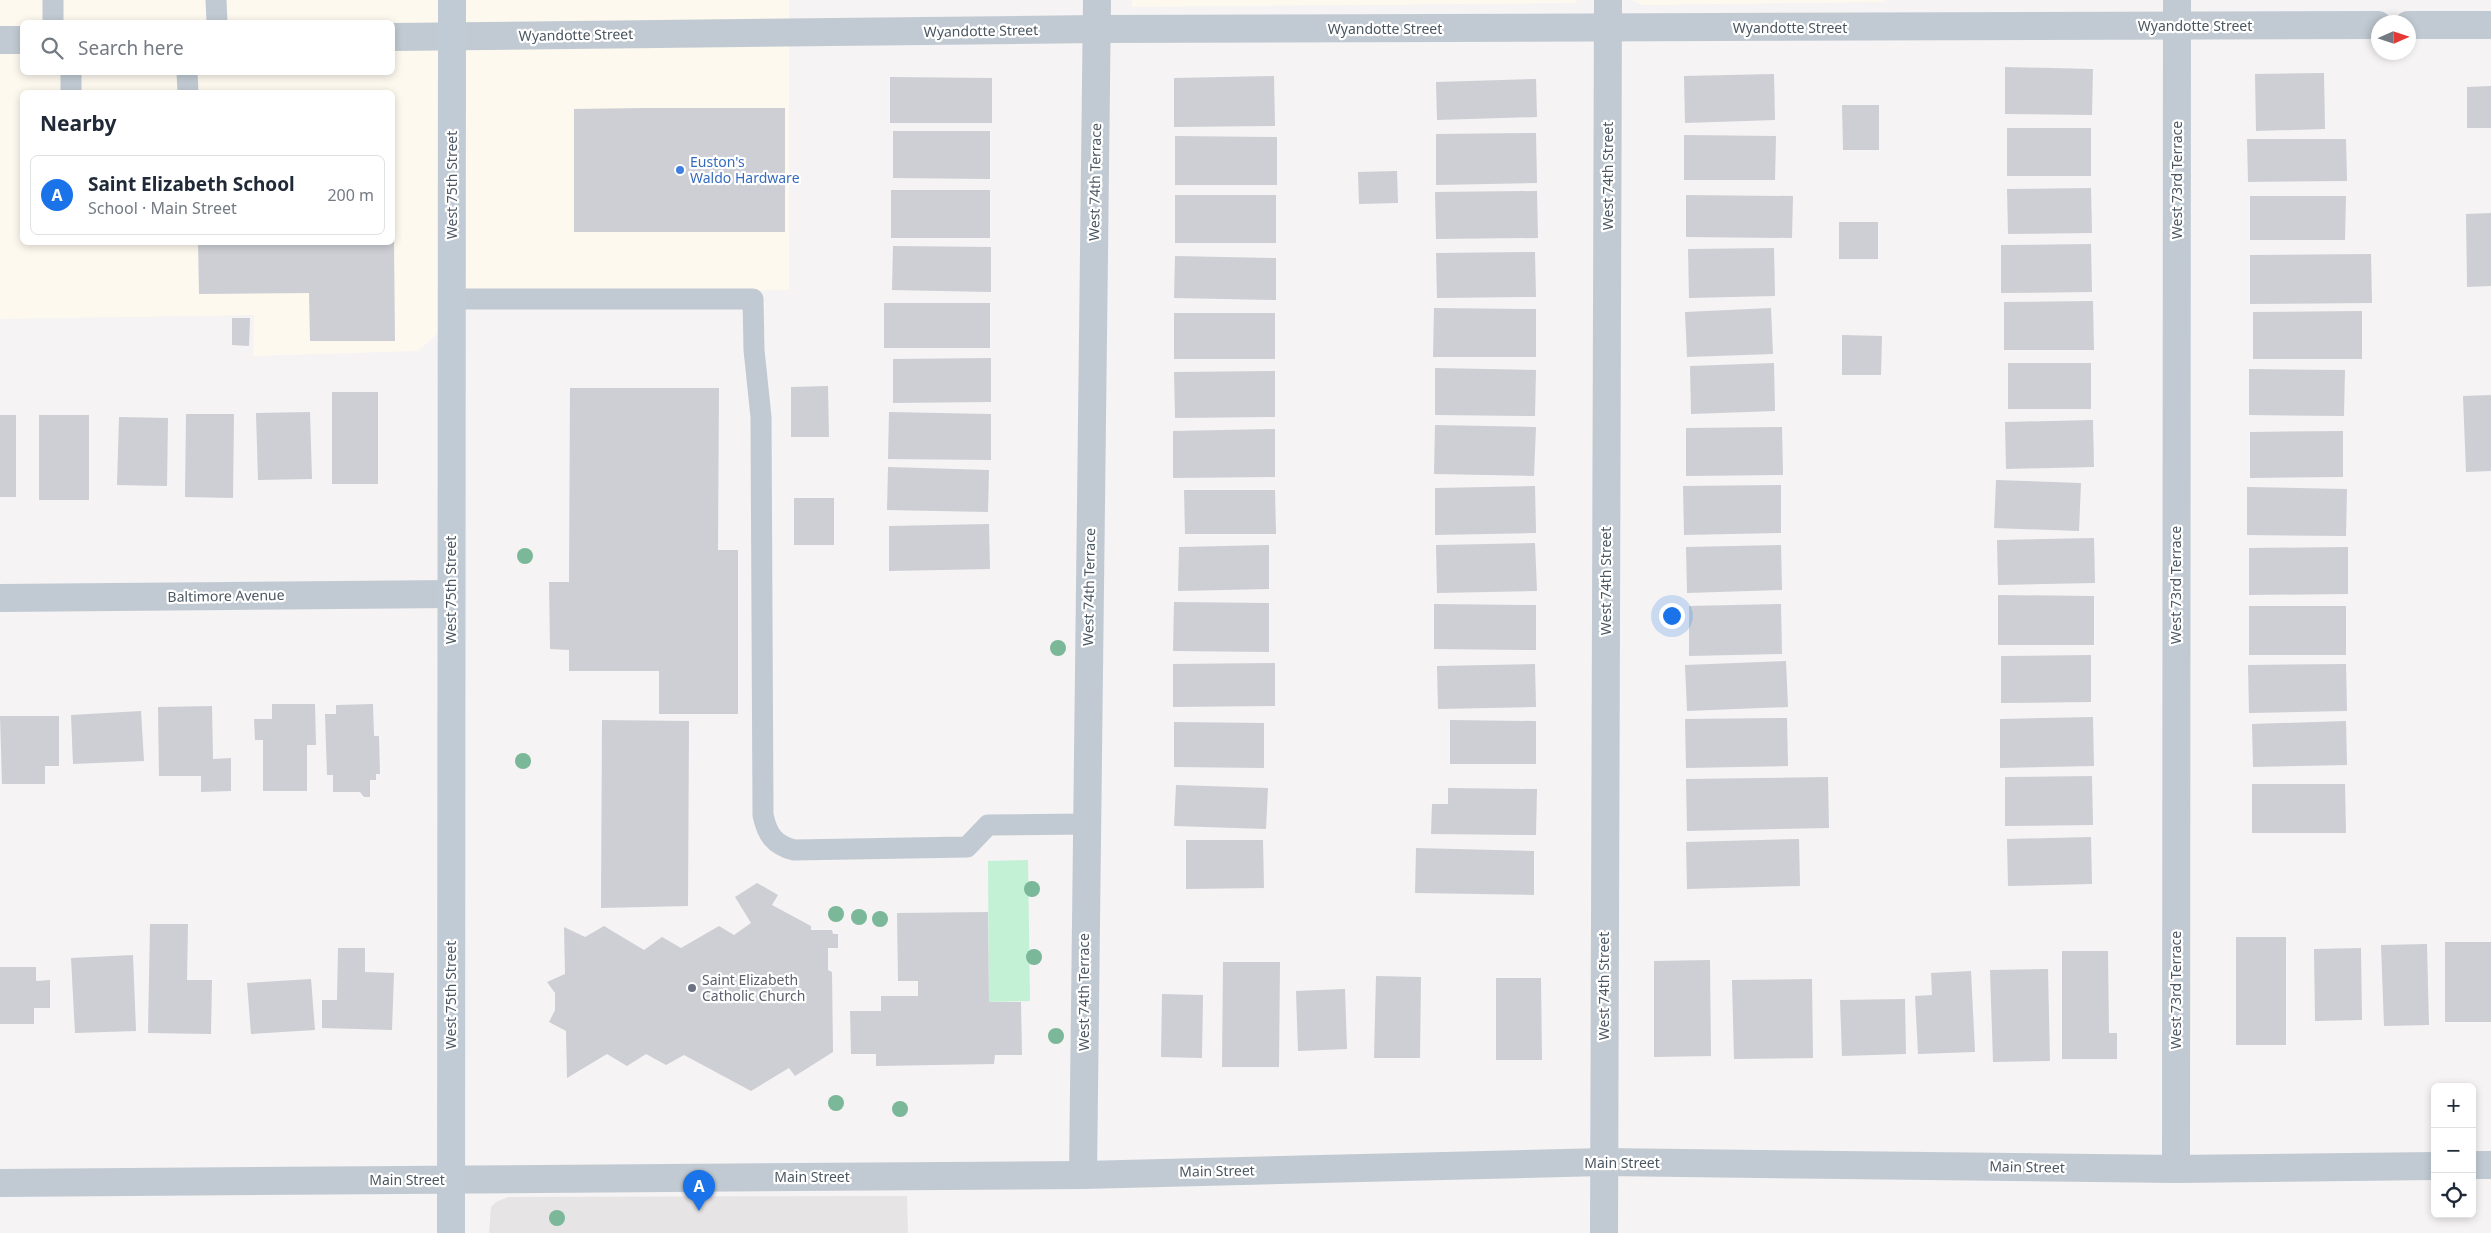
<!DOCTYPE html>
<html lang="en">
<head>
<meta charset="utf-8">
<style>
	:root { --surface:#fff; --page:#f6f6f7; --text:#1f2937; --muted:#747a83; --line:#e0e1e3; --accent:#1a73e8 }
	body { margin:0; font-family:"Noto Sans",sans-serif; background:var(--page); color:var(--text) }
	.controls { position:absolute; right:15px; bottom:15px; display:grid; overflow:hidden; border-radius:8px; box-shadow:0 2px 8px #0003 }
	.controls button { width:45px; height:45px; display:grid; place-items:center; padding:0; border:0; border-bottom:1px solid var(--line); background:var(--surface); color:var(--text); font:25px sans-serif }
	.compass { position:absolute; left:2371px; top:15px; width:45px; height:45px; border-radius:50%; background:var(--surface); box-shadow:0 2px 8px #0003; rotate:87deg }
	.you { position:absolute; left:1671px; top:615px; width:18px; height:18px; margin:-12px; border:4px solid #fff; border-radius:50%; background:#1a73e8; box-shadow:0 0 0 8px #1a73e833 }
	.badge { display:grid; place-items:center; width:32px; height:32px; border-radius:50%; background:var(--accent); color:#fff; font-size:16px; font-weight:700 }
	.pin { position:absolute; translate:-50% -41px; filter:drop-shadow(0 1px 2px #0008) }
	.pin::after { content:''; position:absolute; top:26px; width:18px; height:15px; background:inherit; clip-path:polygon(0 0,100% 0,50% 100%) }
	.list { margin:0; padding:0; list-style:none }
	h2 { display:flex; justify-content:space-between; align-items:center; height:65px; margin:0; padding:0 20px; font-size:21px }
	h2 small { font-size:16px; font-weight:400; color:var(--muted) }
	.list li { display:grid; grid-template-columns:32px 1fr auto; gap:15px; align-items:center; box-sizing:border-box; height:80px; margin:0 10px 10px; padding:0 10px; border:1px solid var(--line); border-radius:8px }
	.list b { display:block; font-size:19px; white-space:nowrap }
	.list p { margin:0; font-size:16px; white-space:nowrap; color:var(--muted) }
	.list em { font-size:16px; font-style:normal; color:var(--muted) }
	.icon { flex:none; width:28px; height:28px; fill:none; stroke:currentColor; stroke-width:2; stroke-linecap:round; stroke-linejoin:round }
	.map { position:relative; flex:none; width:2491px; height:1233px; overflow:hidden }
	.search { position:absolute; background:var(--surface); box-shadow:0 2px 8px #0003; left:20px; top:20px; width:375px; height:55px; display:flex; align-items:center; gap:12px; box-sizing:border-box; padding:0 18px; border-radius:8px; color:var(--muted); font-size:19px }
	.panel { position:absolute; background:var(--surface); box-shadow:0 2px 8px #0003; left:20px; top:90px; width:375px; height:155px; border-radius:8px }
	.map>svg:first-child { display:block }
	.commercial { fill:#fdf9ef; fill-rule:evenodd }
	.education { fill:#e6e4e5 }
	.green { fill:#c3f1d5 }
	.building { fill:#cdcfd5 }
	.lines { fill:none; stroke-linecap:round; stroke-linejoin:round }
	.service { stroke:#c1cad2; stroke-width:21 }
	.minor { stroke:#c1cad2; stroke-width:28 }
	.secondary { stroke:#c1cbd6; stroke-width:28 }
	.tree { fill:#7bb799 }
	.shop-dot { fill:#3f7fe0; stroke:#fff; stroke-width:2 }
	.worship-dot { fill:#6b7280; stroke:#fff; stroke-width:2 }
	.labels { text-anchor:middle; stroke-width:4.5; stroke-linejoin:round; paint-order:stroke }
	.street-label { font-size:14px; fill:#4a5661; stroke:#fff }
	.shop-label { font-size:14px; fill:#366cbe; stroke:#fff; text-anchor:start }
	.worship-label { font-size:14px; fill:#5b616d; stroke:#fff; text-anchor:start }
</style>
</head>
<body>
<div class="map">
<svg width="2491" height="1233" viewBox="0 0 2491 1233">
	<rect width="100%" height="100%" fill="#f5f3f3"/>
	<g class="commercial">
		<path d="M0 0H789V290L485 292 418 351 253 356 254 315 0 319ZM22 22H392V72H22ZM22 92H392V242H22Z"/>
		<polygon points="1132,0 1576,0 1576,3 1132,7"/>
		<polygon points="1631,0 1884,0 1884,2 1643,5"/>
	</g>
	<polygon class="education" points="907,1196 908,1233 489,1233 491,1207 496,1202 508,1197"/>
	<polygon class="green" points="1028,860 1030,1001 989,1002 988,861"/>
	<g class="building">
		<polygon points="2005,67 2093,69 2092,115 2005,114"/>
		<polygon points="2324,73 2325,129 2256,131 2255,74"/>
		<polygon points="1774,74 1775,120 1685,123 1684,76"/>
		<polygon points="1274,76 1275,126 1174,127 1174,78"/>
		<polygon points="890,77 992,78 992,123 890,123"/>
		<polygon points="1536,79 1537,117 1437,120 1436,82"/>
		<polygon points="2491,86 2491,128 2467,128 2467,87"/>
		<polygon points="1842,105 1879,105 1879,150 1843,150"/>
		<polygon points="643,108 785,108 785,232 574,232 574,109"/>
		<rect x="2007" y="128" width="84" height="48"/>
		<polygon points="893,131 990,131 990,179 893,178"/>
		<polygon points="1536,133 1537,183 1436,185 1436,134"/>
		<polygon points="1684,135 1776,136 1775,180 1684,180"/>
		<polygon points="1175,136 1277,137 1277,185 1175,185"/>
		<polygon points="2247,139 2346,139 2347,181 2248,182"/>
		<polygon points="1397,171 1398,203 1359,204 1358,172"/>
		<polygon points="2091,188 2092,233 2008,234 2007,189"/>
		<rect x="891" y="190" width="99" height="48"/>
		<polygon points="1537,191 1538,238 1436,239 1435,192"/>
		<rect x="1175" y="195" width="101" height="48"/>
		<polygon points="1686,195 1793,196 1792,238 1686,237"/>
		<polygon points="2250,196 2346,196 2345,240 2250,240"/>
		<polygon points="2491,213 2491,286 2467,287 2466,214"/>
		<rect x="1839" y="222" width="39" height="37"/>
		<polygon points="198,242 394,242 395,341 310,341 309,293 199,294"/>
		<polygon points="2091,244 2092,292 2001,293 2001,245"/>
		<polygon points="893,246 991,247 991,292 892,290"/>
		<polygon points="1774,248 1775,296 1689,298 1688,249"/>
		<polygon points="1535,252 1536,297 1437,298 1436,253"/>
		<polygon points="2371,254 2372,303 2250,304 2250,255"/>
		<polygon points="1175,256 1276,258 1276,300 1174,298"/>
		<polygon points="2093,301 2094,350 2004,350 2004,302"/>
		<rect x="884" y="303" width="106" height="45"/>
		<polygon points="1434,308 1536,309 1536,357 1433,357"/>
		<polygon points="1771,308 1773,354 1687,357 1685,312"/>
		<polygon points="2362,311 2362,359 2253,359 2253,312"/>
		<rect x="1174" y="313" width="101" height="46"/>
		<polygon points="232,318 250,318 249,346 232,345"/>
		<polygon points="1842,335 1882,336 1881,375 1842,375"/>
		<polygon points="991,358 991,402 893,403 893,359"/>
		<polygon points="1774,363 1775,411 1691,414 1690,366"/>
		<rect x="2008" y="363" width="83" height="46"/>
		<polygon points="1435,368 1536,370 1535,416 1435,415"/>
		<polygon points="2249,369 2345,370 2344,416 2249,415"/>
		<polygon points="1275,371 1275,417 1175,418 1174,372"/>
		<polygon points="828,386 829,437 791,437 791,387"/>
		<polygon points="570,388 719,388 718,550 738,550 738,714 659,714 659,671 569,671 569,650 550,649 549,582 569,582"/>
		<rect x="332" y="392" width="46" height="92"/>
		<polygon points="2491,395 2491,471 2466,472 2463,396"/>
		<polygon points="310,412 312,479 258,480 256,413"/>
		<polygon points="889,412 991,414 991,460 888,459"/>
		<polygon points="186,414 234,414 233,498 185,497"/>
		<rect x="0" y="415" width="16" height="82"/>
		<rect x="39" y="415" width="50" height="85"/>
		<polygon points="119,417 168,418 167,486 117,485"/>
		<polygon points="2093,420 2094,467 2006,469 2005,422"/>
		<polygon points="1435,425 1536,427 1534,476 1434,474"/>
		<polygon points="1782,427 1783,475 1686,476 1686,428"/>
		<polygon points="1275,429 1275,477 1173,478 1173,431"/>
		<polygon points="2343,431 2343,477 2250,478 2250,432"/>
		<polygon points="888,467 989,470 988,512 887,510"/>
		<polygon points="1996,480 2081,483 2079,531 1994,528"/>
		<polygon points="1781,485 1781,533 1684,535 1683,486"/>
		<polygon points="1535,486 1536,533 1435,535 1435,488"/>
		<polygon points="2247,487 2347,489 2346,536 2247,535"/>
		<polygon points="1184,490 1275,490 1276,534 1185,534"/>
		<rect x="794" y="498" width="40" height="47"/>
		<polygon points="989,524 990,569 889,571 889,526"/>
		<polygon points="2094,538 2095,583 1998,585 1997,540"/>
		<polygon points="1535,543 1537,591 1437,593 1436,545"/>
		<polygon points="1269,545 1269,589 1178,591 1179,547"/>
		<polygon points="1781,545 1782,590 1687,593 1686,547"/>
		<polygon points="2348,547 2348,594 2249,595 2249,548"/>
		<polygon points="1998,595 2094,596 2094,645 1998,645"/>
		<polygon points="1174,602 1269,603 1269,652 1173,651"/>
		<polygon points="1434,604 1536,605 1536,650 1434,649"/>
		<polygon points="1781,604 1782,654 1689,656 1689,606"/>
		<rect x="2249" y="606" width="97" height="49"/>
		<polygon points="2091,655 2091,702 2001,703 2001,656"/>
		<polygon points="1786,661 1788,707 1687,711 1685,665"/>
		<polygon points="1275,663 1275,706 1173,707 1173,664"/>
		<polygon points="1535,664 1536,707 1438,709 1437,666"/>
		<polygon points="2346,664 2347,711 2249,713 2248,665"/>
		<polygon points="272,704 315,704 316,745 307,745 307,791 263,791 263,740 255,740 254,719 272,719"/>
		<polygon points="373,704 374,736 379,736 380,774 376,774 376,780 370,780 370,797 364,797 360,792 333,792 333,775 327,775 325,714 336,714 336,705"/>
		<polygon points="212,706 213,759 231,758 231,791 201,792 201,776 159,776 158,707"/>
		<polygon points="141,711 144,761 73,764 71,715"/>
		<polygon points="0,716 59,716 59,766 45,766 45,784 2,784"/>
		<polygon points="2093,717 2094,766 2000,768 2000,719"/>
		<polygon points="1787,718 1788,766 1686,768 1685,719"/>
		<polygon points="602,720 689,721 688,906 601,908"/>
		<polygon points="1450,720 1536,721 1536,764 1450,764"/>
		<polygon points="2346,721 2347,765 2253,767 2252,724"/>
		<polygon points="1174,722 1264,723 1264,768 1174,767"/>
		<polygon points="2092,776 2093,825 2005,826 2005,777"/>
		<polygon points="1828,777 1829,828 1687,831 1686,779"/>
		<polygon points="2252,784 2345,784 2346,833 2252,833"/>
		<polygon points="1176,785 1268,788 1266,829 1174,826"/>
		<polygon points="1448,788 1537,789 1536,835 1431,834 1432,804 1448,804"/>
		<polygon points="2091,837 2092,884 2008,886 2007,839"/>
		<polygon points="1799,839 1800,886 1687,889 1686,842"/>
		<polygon points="1186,840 1263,840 1264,888 1186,889"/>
		<polygon points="1416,848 1534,851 1534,895 1415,893"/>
		<polygon points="757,883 778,895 772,905 811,926 811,930 832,930 833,934 838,934 838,948 828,948 828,970 832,972 833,1052 795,1076 789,1068 751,1091 684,1055 666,1065 646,1054 627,1066 607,1054 567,1078 566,1031 549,1022 555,1010 555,993 547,982 565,974 564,927 585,937 604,926 644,950 662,937 681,948 719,926 734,935 751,923 735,897"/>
		<polygon points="988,912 989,1002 1021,1002 1022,1055 995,1055 994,1064 876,1066 876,1054 851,1054 850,1011 881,1011 881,996 918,996 918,981 898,981 897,913"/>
		<polygon points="150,924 188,924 187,980 212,980 211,1034 148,1033"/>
		<rect x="2236" y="937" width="50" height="108"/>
		<rect x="2445" y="942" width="46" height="80"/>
		<polygon points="2427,944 2429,1025 2384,1026 2381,945"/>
		<polygon points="338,948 365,948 365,972 394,973 392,1030 322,1028 322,1000 337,1000"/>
		<polygon points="2361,948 2362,1020 2315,1021 2314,949"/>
		<polygon points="2062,951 2108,951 2109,1033 2117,1033 2117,1059 2062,1059"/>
		<polygon points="133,955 136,1031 75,1033 71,958"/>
		<polygon points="1710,960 1711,1056 1654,1057 1654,961"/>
		<polygon points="1223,962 1280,962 1279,1067 1222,1067"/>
		<polygon points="0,967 36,967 36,981 50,980 50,1008 34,1008 34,1024 0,1024"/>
		<polygon points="2048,969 2050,1061 1993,1062 1990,970"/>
		<polygon points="1971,971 1975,1052 1918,1054 1915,996 1932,995 1931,973"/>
		<polygon points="1376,976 1421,977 1420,1058 1374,1058"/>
		<polygon points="1496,978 1541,978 1542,1060 1496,1060"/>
		<polygon points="311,979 315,1030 251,1034 247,983"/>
		<polygon points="1812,979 1813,1058 1734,1059 1732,980"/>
		<polygon points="1345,989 1347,1049 1298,1051 1296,991"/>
		<polygon points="1162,994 1203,995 1202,1058 1161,1057"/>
		<polygon points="1905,999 1906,1054 1842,1056 1840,1000"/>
	</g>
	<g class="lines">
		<g class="service">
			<polyline points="216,0 217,22"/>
			<polyline points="53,22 53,0"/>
			<polyline points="71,72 71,92"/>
			<polyline points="187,72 188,92"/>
			<path d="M452 299H753L754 350 761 417 763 815C767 834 774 845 794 850L967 847 988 825 1086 824"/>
		</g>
		<g class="minor">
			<polyline points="2408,25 2491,25"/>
			<polyline points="392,37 1097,29 2378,25"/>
			<polyline points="0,40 22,40"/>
			<polyline points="0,598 451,594"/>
			<polyline points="2472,1165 2491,1165"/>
			<polyline points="2176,1169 2177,0"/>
			<polyline points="1083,1175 1097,0"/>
			<polyline points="0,1183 1083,1175 1604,1162 2176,1169 2435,1166"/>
			<polyline points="1604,1233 1608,0"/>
		</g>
		<polyline class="secondary" points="451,1233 452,0"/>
	</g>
	<g class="tree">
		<circle cx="525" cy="556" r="8"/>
		<circle cx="1058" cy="648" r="8"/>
		<circle cx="523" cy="761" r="8"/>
		<circle cx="1032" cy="889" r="8"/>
		<circle cx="836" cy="914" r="8"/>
		<circle cx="859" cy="917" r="8"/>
		<circle cx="880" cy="919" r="8"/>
		<circle cx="1034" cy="957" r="8"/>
		<circle cx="1056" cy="1036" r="8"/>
		<circle cx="836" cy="1103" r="8"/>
		<circle cx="900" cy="1109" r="8"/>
		<circle cx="557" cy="1218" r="8"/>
	</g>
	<circle class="shop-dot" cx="680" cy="170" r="5"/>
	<circle class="worship-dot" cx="692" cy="988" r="5"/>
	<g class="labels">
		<g class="street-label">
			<text x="2195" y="31">Wyandotte Street</text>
			<text x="1790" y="33">Wyandotte Street</text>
			<text x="1385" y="34">Wyandotte Street</text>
			<text transform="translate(981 31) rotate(-1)" y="5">Wyandotte Street</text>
			<text transform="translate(576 35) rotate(-1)" y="5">Wyandotte Street</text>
			<text transform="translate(1608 176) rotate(-90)" y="5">West 74th Street</text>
			<text transform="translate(2177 180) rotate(-90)" y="5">West 73rd Terrace</text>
			<text transform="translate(1095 182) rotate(-89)" y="5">West 74th Terrace</text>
			<text transform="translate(452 185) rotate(-90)" y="5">West 75th Street</text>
			<text transform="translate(1606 581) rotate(-90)" y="5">West 74th Street</text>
			<text transform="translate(2176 585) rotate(-90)" y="5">West 73rd Terrace</text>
			<text transform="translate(1089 587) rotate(-89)" y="5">West 74th Terrace</text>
			<text transform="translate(451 590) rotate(-90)" y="5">West 75th Street</text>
			<text transform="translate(226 596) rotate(-1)" y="5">Baltimore Avenue</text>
			<text transform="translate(1604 986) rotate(-90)" y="5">West 74th Street</text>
			<text transform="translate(2176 990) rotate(-90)" y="5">West 73rd Terrace</text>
			<text transform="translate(1084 992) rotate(-90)" y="5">West 74th Terrace</text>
			<text transform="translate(451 995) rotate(-90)" y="5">West 75th Street</text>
			<text x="1622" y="1168">Main Street</text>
			<text transform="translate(2027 1167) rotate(1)" y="5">Main Street</text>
			<text transform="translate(1217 1171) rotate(-1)" y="5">Main Street</text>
			<text x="812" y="1182">Main Street</text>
			<text x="407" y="1185">Main Street</text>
		</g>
		<g class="shop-label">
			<text x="690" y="167">Euston's<tspan x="690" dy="16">Waldo Hardware</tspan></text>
		</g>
		<g class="worship-label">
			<text x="702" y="985">Saint Elizabeth<tspan x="702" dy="16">Catholic Church</tspan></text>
		</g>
	</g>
</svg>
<div class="controls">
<button>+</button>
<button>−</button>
<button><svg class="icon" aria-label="locate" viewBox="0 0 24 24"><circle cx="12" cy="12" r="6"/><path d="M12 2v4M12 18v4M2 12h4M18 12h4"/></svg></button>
</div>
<svg class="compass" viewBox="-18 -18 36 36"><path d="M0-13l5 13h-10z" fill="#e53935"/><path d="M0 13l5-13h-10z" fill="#747a83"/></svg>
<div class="you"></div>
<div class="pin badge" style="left:699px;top:1211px">A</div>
<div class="search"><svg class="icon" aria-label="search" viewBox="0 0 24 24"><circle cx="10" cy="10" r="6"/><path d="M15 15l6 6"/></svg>Search here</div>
<section class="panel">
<h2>Nearby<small></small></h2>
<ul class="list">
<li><span class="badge">A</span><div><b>Saint Elizabeth School</b><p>School · Main Street</p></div><em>200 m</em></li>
</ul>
</section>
</div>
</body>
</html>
